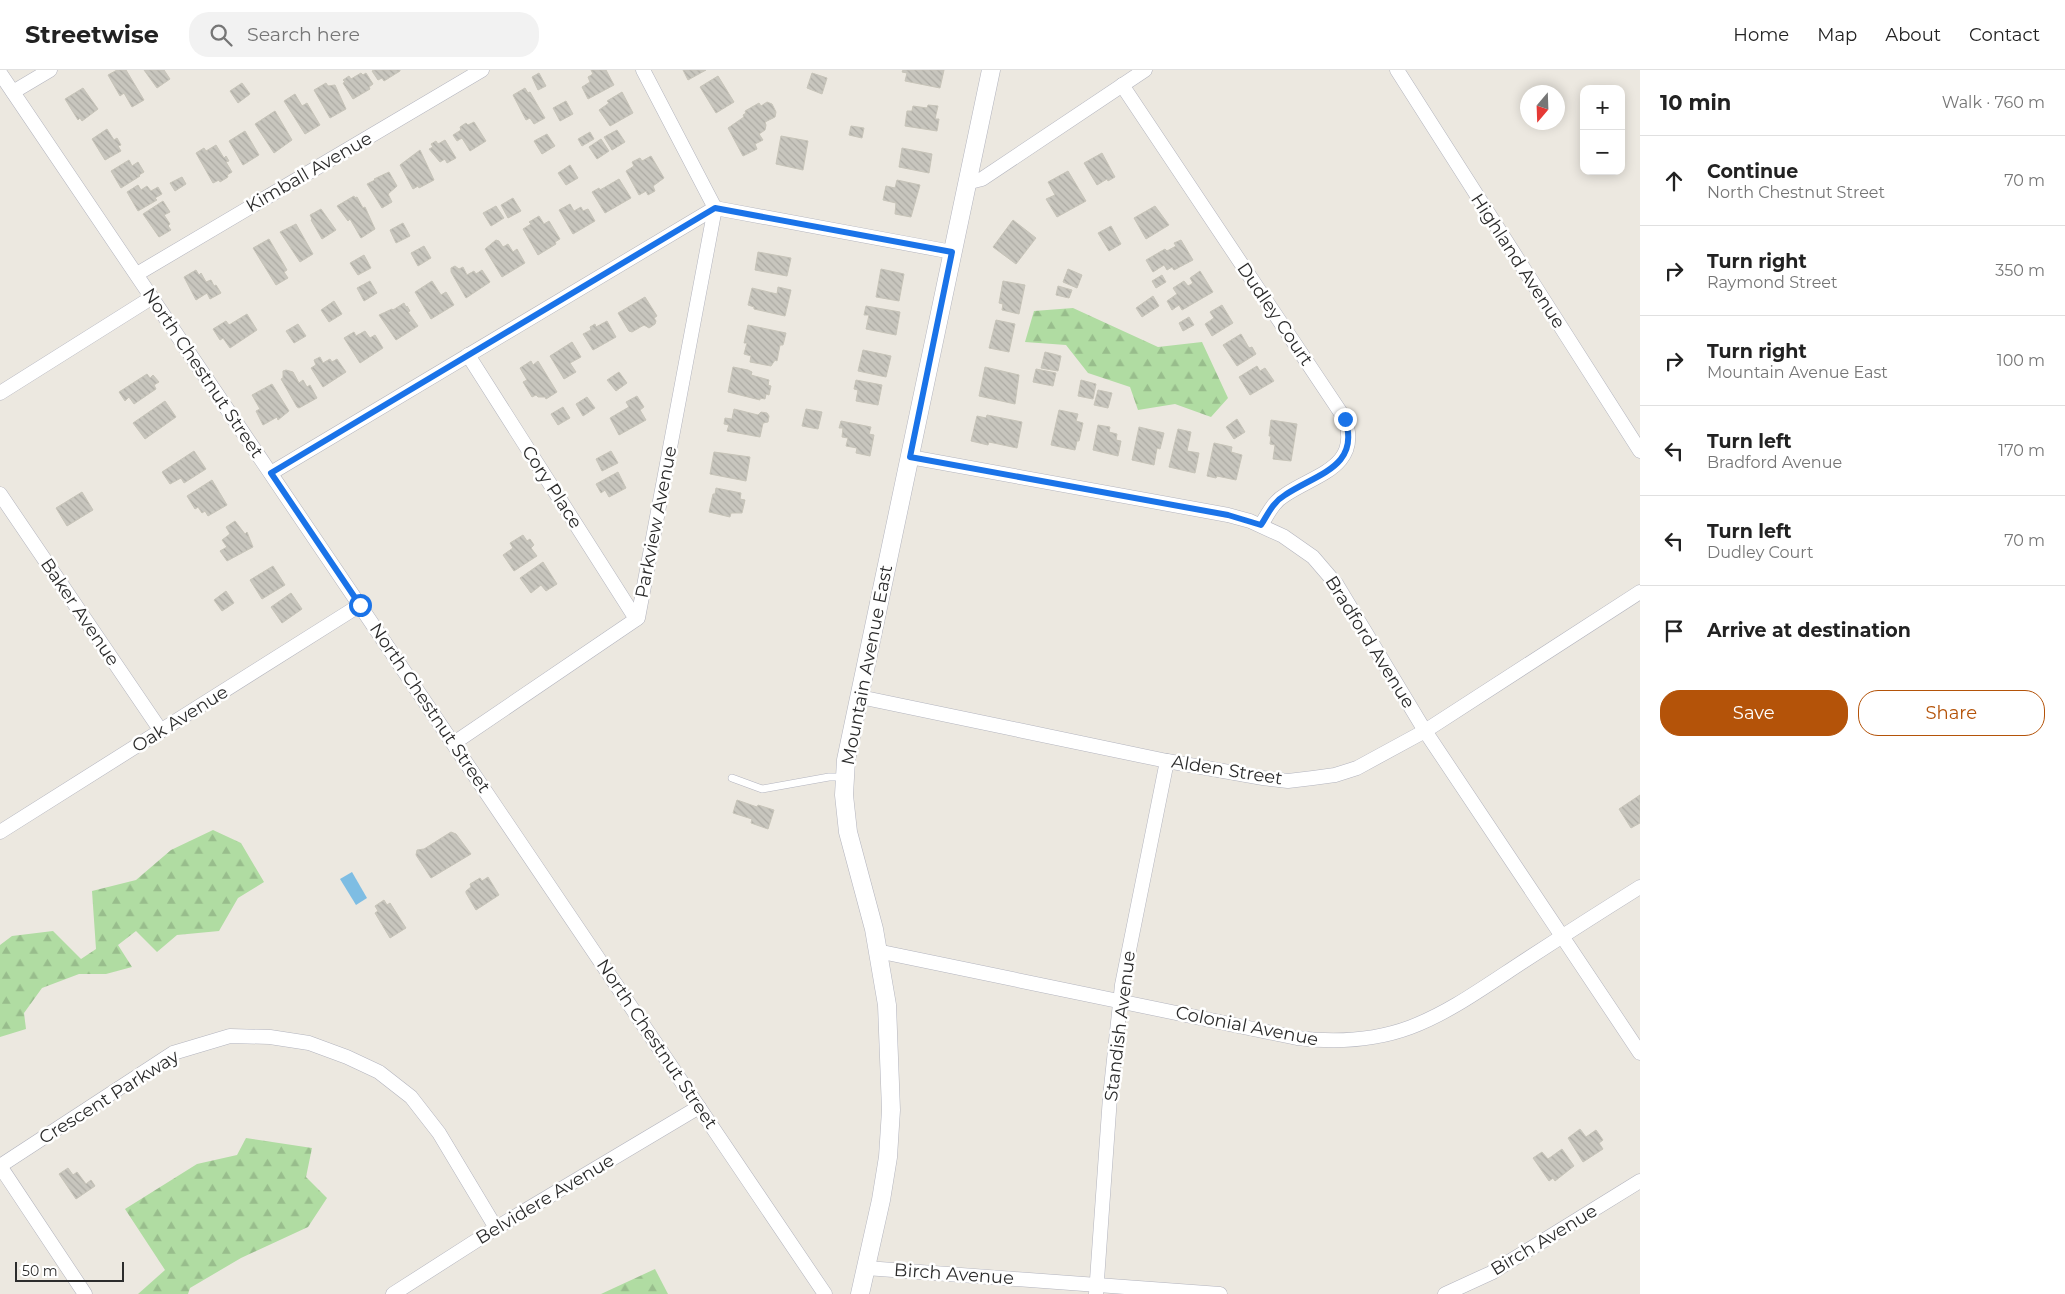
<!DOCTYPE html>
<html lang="en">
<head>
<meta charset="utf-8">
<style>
	:root { --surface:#fff; --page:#f2f2f2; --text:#222; --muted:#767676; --line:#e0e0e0; --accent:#b45309 }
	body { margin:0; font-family:Montserrat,sans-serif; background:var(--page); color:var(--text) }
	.controls { position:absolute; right:15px; top:15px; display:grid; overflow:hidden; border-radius:10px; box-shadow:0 2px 12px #0003 }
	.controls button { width:45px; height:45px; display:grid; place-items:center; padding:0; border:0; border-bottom:1px solid var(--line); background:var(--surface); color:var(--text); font:25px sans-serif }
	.compass { position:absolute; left:1520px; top:15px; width:45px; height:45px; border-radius:50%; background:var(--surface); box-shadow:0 2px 12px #0003; rotate:199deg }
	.scale { position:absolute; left:15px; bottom:12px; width:109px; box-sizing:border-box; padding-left:5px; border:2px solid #2c2c2c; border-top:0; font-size:14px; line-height:18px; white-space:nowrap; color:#2c2c2c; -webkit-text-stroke:4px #fff; paint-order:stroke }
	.stop { position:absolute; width:15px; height:15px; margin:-11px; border:4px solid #1a73e8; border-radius:50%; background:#fff }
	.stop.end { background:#1a73e8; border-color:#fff; box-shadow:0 1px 5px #0008 }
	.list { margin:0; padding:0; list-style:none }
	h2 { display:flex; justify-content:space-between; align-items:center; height:65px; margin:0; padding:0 20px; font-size:21px }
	h2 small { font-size:16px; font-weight:400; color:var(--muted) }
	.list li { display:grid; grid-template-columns:32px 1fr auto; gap:15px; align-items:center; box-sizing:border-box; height:90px; padding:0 20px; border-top:1px solid var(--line) }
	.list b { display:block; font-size:19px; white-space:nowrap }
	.list p { margin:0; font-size:16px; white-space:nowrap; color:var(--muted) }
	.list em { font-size:16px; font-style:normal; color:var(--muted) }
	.actions { display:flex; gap:10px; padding:15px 20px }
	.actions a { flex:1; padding:11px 0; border:1px solid var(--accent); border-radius:20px; text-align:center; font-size:18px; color:var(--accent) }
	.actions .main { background:var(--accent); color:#fff }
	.icon { flex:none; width:28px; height:28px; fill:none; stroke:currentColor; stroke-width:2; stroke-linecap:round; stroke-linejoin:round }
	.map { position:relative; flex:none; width:1640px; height:1224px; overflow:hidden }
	header { display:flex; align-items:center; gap:30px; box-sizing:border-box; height:70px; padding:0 25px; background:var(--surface); border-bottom:1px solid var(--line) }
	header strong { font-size:24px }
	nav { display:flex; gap:28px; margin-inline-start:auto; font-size:18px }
	.search { width:350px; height:45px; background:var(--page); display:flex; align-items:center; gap:12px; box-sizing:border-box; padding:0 18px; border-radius:20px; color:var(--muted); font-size:19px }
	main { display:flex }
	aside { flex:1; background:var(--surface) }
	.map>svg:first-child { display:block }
	.forest { fill:url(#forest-firs) }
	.water { fill:#7ebde3 }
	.building { fill:url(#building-back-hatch); stroke:#c7c4b9 }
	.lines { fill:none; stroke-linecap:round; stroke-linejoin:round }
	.service-casing { stroke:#b3b4be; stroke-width:8 }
	.minor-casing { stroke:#b3b4be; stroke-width:15 }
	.tertiary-casing { stroke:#b3b4be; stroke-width:19 }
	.service { stroke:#fff; stroke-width:7 }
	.minor { stroke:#fff; stroke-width:14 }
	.tertiary { stroke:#fff; stroke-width:18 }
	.route { stroke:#1a73e8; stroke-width:6 }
	.labels { text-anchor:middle; stroke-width:5; stroke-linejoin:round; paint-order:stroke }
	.street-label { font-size:18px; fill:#2c2c2c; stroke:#fff }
</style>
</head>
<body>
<header>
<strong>Streetwise</strong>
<div class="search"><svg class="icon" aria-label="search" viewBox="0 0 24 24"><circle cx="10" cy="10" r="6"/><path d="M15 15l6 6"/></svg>Search here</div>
<nav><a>Home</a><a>Map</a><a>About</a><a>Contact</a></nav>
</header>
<main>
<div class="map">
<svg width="1640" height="1224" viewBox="0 0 1640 1224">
	<defs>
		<pattern id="forest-firs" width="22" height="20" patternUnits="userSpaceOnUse" patternTransform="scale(1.25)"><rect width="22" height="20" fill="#b0dca2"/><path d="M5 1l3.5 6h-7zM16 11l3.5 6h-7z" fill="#98bd8c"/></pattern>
		<pattern id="building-back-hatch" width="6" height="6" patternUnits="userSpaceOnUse" patternTransform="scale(1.25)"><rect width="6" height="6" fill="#c8c6be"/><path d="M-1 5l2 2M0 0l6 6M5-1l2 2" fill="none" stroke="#acaaa3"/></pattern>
	</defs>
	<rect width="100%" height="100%" fill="#ece8e0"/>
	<g class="forest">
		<polygon points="1073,238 1158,277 1202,272 1228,328 1211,347 1175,334 1138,340 1130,317 1088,303 1066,275 1025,272 1034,241"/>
		<polygon points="213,760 241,773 264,812 238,828 219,861 177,865 157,882 136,861 118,875 132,897 106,904 79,904 42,918 24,943 26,959 0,967 0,875 12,866 53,861 81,889 96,879 92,821 136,810 171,780"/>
		<polygon points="246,1068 312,1078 306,1107 327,1128 308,1157 241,1188 190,1218 188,1224 138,1224 165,1200 125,1139 197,1094 237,1085"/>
		<polygon points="655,1199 668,1224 601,1224"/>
	</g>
	<polygon class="water" points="352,802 367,828 356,835 340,809"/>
	<g class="building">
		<polygon points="117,0 126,0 144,30 132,37 124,23 120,26 108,5"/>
		<polygon points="144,0 164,0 170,9 157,18"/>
		<polygon points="374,0 400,0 400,1 384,11 382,8 378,10 372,1"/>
		<polygon points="591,0 606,0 614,15 588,29 582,17 590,12 588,7 593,4"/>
		<polygon points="683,0 706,0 688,10"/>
		<polygon points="903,0 944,0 940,18 905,11 907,3 902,2"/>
		<polygon points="361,3 363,5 366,3 373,14 369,17 370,19 353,29 343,13 345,12 343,10 349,6 351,9"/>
		<polygon points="539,3 546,16 538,20 532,7"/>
		<polygon points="812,3 827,8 822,24 807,18"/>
		<polygon points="718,6 734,32 716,43 700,17"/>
		<polygon points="242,13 250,24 238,33 230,21"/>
		<polygon points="326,13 328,16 335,15 346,39 330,48 314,20"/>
		<polygon points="83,18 98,39 82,51 80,48 78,50 65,29"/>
		<polygon points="525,18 528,23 530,22 545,48 534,54 530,48 526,50 513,25"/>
		<polygon points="622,22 633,43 610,56 599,40 609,33 607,31"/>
		<polygon points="295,24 302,36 307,33 320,55 305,64 284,31"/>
		<polygon points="566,31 573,44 560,51 553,38"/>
		<polygon points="767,32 772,34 776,42 775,47 765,52 766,55 765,60 759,64 763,70 755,74 757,79 743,86 728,58 744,47 743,45 746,43 745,41 759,33 761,36"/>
		<polygon points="928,35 938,36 935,49 939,49 937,61 905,56 907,41 912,41 913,36 927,38"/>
		<polygon points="275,41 292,70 274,83 255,54"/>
		<polygon points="474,52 486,71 470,81 462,68 457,71 453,65 461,60 460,57 466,53 468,55"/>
		<polygon points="851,56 864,58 862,68 849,65"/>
		<polygon points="107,59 114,70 117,68 121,75 118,76 121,81 105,90 92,69"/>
		<polygon points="617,60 625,72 612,80 604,67"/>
		<polygon points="245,61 259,85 243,95 229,71"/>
		<polygon points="590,62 594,69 582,76 578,69"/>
		<polygon points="547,64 555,76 542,84 534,71"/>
		<polygon points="781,66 808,71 803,100 776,94"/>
		<polygon points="601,69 609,81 597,89 589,77"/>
		<polygon points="445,70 456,88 447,93 445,89 440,92 429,79 433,77 431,74 436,71 438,74"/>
		<polygon points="216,75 224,88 226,86 229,91 226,92 232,102 227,105 228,107 220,112 219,110 213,113 196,83 204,78 206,81"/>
		<polygon points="902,78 932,84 929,103 899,97"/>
		<polygon points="420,80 434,110 419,118 418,116 413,119 400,95"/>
		<polygon points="1102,83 1115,107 1108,111 1107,109 1097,115 1084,93"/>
		<polygon points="651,86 664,108 653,116 655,121 648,125 646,121 639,125 626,101 634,96 632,92 640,88 642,91"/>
		<polygon points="129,90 132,96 138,92 144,102 139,105 140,106 121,118 111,101"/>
		<polygon points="570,95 578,108 566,115 558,103"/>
		<polygon points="1068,101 1086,131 1057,147 1046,129 1055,125 1048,112"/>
		<polygon points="389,102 397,116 388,124 392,132 382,138 367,114 375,110 374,109"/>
		<polygon points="182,107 186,114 175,121 170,113"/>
		<polygon points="619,109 631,128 605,143 592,122 599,118 600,120"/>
		<polygon points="897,110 920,115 911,147 895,144 896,133 883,130 886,116 895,118"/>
		<polygon points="138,115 141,120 147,116 151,121 158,117 162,124 155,128 157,130 138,141 127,122"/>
		<polygon points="354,126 355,128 357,127 363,138 365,137 375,159 361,168 350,149 348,151 337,136"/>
		<polygon points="513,128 521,141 508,148 501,135"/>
		<polygon points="163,131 170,142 164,145 170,154 168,156 171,160 159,167 143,144"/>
		<polygon points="570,134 574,141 581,137 583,141 588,139 595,151 573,164 559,140"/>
		<polygon points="496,136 504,148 491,156 483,143"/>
		<polygon points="1155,136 1169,155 1146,169 1134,148"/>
		<polygon points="321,139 336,160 322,169 311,150 312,149 310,145"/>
		<polygon points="539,146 544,154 549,151 560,169 555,172 556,174 538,185 523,159 531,154 529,152"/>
		<polygon points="1013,150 1036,168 1016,194 993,177"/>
		<polygon points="403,153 410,166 396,173 390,160"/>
		<polygon points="296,154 313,184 300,192 280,162"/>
		<polygon points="1111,156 1121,174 1109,181 1098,163"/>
		<polygon points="269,169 283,193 287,200 284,202 288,208 276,215 253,178"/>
		<polygon points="496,170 499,171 503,177 508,174 513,182 517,179 525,193 502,207 485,179"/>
		<polygon points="1181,170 1193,190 1174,200 1172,197 1167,200 1164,195 1153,202 1146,190 1165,179 1167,181 1176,176 1174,173"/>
		<polygon points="424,176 431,188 418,196 411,183"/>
		<polygon points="758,182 791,188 787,206 755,200"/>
		<polygon points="364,185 371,198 358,205 350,193"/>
		<polygon points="455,196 459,199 463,197 467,205 474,201 476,204 482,200 490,212 466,228 451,202 451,198"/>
		<polygon points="881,199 904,204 899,231 876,227"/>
		<polygon points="1068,199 1082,205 1077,218 1063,212"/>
		<polygon points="196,200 199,205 201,203 206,212 211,210 214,216 216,215 221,223 210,229 207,223 196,230 184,207"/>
		<polygon points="1200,201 1213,222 1182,240 1179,235 1172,240 1167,231 1177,224 1173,218 1184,211 1188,216 1193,213 1190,208"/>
		<polygon points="1162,205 1166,212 1156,218 1152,211"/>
		<polygon points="370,211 377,223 364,231 357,218"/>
		<polygon points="432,211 441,225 446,222 454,235 431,249 415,222"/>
		<polygon points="1003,211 1025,215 1019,244 1002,240 1003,234 999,233"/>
		<polygon points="1058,216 1072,220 1069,228 1056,225"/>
		<polygon points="778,217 791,220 785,246 754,239 754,237 748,235 752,218 777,224"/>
		<polygon points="1153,226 1159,236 1142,247 1136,238"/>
		<polygon points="645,227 657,246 654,248 656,251 655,254 649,258 644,255 632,262 629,261 618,243"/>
		<polygon points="334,231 342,244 329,252 321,240"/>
		<polygon points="404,233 406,237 407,236 410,241 408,242 418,256 396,270 379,245 392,239 393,240"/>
		<polygon points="1222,235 1233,253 1212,266 1205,254 1214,248 1210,242"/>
		<polygon points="866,236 900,242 896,265 866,259 869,245 864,245"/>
		<polygon points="247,244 257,260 230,278 223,268 220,270 213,259 226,251 229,255"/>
		<polygon points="1189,247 1194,255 1183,261 1179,253"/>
		<polygon points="996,250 1015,254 1009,282 989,278"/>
		<polygon points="607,251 616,267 593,280 583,264 591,260 590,257 595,254 596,257"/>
		<polygon points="298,254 306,266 294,273 286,261"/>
		<polygon points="748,255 786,263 783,275 780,275 777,291 775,290 771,296 750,292 751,286 744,284 747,273 744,273"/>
		<polygon points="365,261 370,268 375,265 383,278 360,293 344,268 354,262 356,266"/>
		<polygon points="1241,264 1249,278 1252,277 1256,284 1237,296 1223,275"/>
		<polygon points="572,272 581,287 570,293 576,302 564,309 550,286"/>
		<polygon points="863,280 891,286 886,307 858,301"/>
		<polygon points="1045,282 1061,286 1058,301 1041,298"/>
		<polygon points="320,287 323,293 330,289 332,292 337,289 346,302 323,317 311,298 316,295 314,290"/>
		<polygon points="531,291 533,295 538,291 557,322 546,329 545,327 538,327 536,325 532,327 523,312 527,310 520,298"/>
		<polygon points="1257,296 1260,301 1265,298 1274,311 1250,325 1239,307"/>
		<polygon points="733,297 748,300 752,302 751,305 769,310 768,315 771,316 769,325 766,324 765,329 760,328 760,330 728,322"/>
		<polygon points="985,297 1019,305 1015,334 979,326"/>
		<polygon points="1036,299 1056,303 1053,316 1033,312"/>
		<polygon points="286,300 293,302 299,313 303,310 307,317 310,315 317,328 299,338 297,337 281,309 283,308 283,301"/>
		<polygon points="619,302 627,313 616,321 607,310"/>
		<polygon points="147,304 150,308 153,305 159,312 154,315 156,319 134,334 129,327 125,331 119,322"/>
		<polygon points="856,310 882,315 878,335 856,331 858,320 854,319"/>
		<polygon points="1081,310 1096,314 1093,329 1078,326"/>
		<polygon points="272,314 289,341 278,350 277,347 263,355 256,341 260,339 252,325"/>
		<polygon points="1098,320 1112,323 1108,338 1094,335"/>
		<polygon points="637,326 644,337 640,340 646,350 619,365 610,348 629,337 626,332"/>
		<polygon points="587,327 595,338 583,346 576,334"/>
		<polygon points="165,331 176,347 145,369 133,353"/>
		<polygon points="563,337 570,348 558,355 551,344"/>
		<polygon points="734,339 758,345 761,342 767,343 769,346 768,352 763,353 760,367 727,361 729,355 724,354 725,348 732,349"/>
		<polygon points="806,339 822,342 818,359 802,356"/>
		<polygon points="1059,340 1078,344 1076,351 1083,353 1079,371 1077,371 1075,380 1051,375"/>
		<polygon points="987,345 1022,352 1017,378 989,372 988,375 971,371 977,346 986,348"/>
		<polygon points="1237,349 1245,362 1234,369 1226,357"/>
		<polygon points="1271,350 1297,354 1291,391 1273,389 1275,375 1270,374 1271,366 1269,366"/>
		<polygon points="841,351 871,357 869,364 874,365 870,386 856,383 857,378 846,376 848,368 842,367 843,358 839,358"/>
		<polygon points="1098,355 1110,357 1109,362 1117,364 1116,370 1121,371 1118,386 1093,380"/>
		<polygon points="1139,357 1164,363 1160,379 1157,378 1154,395 1132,390"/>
		<polygon points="1178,359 1191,362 1187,381 1199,383 1195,403 1169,397"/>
		<polygon points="1214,373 1232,377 1231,382 1242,385 1236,410 1217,406 1216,408 1207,406"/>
		<polygon points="194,381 206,399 184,413 181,408 170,414 162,402"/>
		<polygon points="611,381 618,393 602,401 596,389"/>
		<polygon points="714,382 750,387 746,411 710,404"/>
		<polygon points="618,402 626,418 609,427 605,420 601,423 596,414"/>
		<polygon points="212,410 227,435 208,446 205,441 202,443 198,437 195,439 187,426"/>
		<polygon points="716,418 741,423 740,429 745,430 742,443 731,443 730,447 709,442 713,424 715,424"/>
		<polygon points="82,422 93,440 67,456 56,438"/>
		<polygon points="235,451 245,464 247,462 253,477 227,491 220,481 227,477 222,470 230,464 226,457"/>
		<polygon points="523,465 527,471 530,469 534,475 531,478 537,486 514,501 503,485 513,478 510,473"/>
		<polygon points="543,492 557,514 546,521 541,515 531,523 520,508"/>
		<polygon points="273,496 285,515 262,529 250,510"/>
		<polygon points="226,521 234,533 222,541 214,530"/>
		<polygon points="291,523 302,539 282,553 271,537"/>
		<polygon points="1640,725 1640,753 1631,758 1619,739"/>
		<polygon points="737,730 757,737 758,735 774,740 768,759 751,753 752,749 733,743"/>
		<polygon points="451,762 456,764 471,784 431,808 416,785 417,780 424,779"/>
		<polygon points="488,807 499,825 476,840 466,823 466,821 471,817 470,814 480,808 482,811"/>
		<polygon points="384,830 387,835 390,833 406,858 390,868 375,843 378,841 375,836"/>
		<polygon points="1580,1059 1586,1067 1596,1060 1603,1070 1599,1073 1603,1079 1583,1092 1568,1068"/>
		<polygon points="1562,1079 1574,1096 1555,1111 1553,1108 1549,1111 1533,1088 1542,1082 1548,1089"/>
		<polygon points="68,1098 73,1105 77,1102 86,1114 91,1110 95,1116 76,1129 59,1104"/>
	</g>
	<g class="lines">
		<g class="service-casing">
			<polyline id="service" points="732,708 762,719 829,707 845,707"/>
		</g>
		<g class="minor-casing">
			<g id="minor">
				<polyline points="1397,0 1640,381"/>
				<polyline points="0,3 825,1224"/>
				<path d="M1122 15 1345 349C1361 397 1316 404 1285 425 1273 432 1268 444 1261 455"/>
				<polyline points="13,22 50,0"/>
				<polyline points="966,113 982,109 1145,0"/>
				<polyline points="137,204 482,0"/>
				<polyline points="468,285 636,549"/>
				<polyline points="0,323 151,228"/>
				<polyline points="910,387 1228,445 1250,451 1283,466 1313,487 1337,515 1425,661 1640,983"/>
				<polyline points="271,403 715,138 952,182"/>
				<polyline points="0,424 161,661"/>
				<polyline points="860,627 1167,691 1263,708 1288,711 1313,708 1335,705 1357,698 1425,661 1640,522"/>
				<polyline points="454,673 638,548 715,138 643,0"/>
				<polyline points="0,762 360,535"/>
				<path d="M877 881 1297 968C1398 980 1442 945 1521 893 1561 867 1600 842 1640 817"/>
				<polyline points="0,1096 173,983 230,966 270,967 309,973 347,987 379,1002 411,1027 439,1063 496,1158"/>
				<polyline points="0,1096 85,1224"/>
				<polyline points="866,1198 1220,1224"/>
				<polyline points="393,1224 496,1158 699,1037"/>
				<polyline points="1096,1224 1110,1027 1122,915 1167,691"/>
				<polyline points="1445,1224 1491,1203 1640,1111"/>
			</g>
		</g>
		<g class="tertiary-casing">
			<polyline id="tertiary" points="860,1224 881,1130 888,1087 891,1040 887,935 874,859 848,762 844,725 846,690 991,0"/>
		</g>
		<use href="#service" class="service"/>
		<use href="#minor" class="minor"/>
		<use href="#tertiary" class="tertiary"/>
	</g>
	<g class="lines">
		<path class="route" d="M360 535 271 403 715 138 952 182 910 387 1228 445 1261 455C1268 444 1273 432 1285 425 1316 404 1361 397 1345 349"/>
	</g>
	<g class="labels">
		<g class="street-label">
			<text transform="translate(309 102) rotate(-30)" y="6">Kimball Avenue</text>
			<text transform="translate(1518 191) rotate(57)" y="6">Highland Avenue</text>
			<text transform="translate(1275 244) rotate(56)" y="6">Dudley Court</text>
			<text transform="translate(203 303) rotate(56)" y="6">North Chestnut Street</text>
			<text transform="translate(552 417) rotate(57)" y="6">Cory Place</text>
			<text transform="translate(656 452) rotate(-79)" y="6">Parkview Avenue</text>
			<text transform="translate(80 542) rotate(56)" y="6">Baker Avenue</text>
			<text transform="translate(1370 572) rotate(58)" y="6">Bradford Avenue</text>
			<text transform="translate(867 595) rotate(-79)" y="6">Mountain Avenue East</text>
			<text transform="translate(430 638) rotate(56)" y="6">North Chestnut Street</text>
			<text transform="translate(180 649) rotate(-32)" y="6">Oak Avenue</text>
			<text transform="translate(1227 700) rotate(9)" y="6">Alden Street</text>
			<text transform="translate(1120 956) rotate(-83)" y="6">Standish Avenue</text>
			<text transform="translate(1247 956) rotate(11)" y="6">Colonial Avenue</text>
			<text transform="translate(657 974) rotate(56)" y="6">North Chestnut Street</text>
			<text transform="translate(109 1027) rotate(-32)" y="6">Crescent Parkway</text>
			<text transform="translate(545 1129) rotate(-31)" y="6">Belvidere Avenue</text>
			<text transform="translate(1544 1170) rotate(-31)" y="6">Birch Avenue</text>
			<text transform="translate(954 1204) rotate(4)" y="6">Birch Avenue</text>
		</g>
	</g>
</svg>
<div class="controls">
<button>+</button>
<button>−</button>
</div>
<svg class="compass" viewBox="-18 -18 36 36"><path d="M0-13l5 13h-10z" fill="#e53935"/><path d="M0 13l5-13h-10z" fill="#767676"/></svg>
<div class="scale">50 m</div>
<div class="stop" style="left:360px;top:535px"></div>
<div class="stop end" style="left:1345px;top:349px"></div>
</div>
<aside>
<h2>10 min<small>Walk · 760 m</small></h2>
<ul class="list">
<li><svg class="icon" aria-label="ahead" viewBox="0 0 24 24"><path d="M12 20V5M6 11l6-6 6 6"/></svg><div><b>Continue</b><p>North Chestnut Street</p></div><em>70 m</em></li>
<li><svg class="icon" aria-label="right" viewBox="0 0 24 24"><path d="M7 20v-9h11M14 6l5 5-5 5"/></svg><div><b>Turn right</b><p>Raymond Street</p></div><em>350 m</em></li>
<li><svg class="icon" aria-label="right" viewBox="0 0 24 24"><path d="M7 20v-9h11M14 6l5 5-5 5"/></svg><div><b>Turn right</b><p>Mountain Avenue East</p></div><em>100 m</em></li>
<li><svg class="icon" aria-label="left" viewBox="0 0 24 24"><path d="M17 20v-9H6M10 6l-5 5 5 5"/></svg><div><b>Turn left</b><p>Bradford Avenue</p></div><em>170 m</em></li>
<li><svg class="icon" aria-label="left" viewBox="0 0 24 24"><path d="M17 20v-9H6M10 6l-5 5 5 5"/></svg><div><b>Turn left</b><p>Dudley Court</p></div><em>70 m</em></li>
<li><svg class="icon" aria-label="arrive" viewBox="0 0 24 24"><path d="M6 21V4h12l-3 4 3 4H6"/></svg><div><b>Arrive at destination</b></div></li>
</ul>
<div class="actions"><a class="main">Save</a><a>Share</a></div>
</aside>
</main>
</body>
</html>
